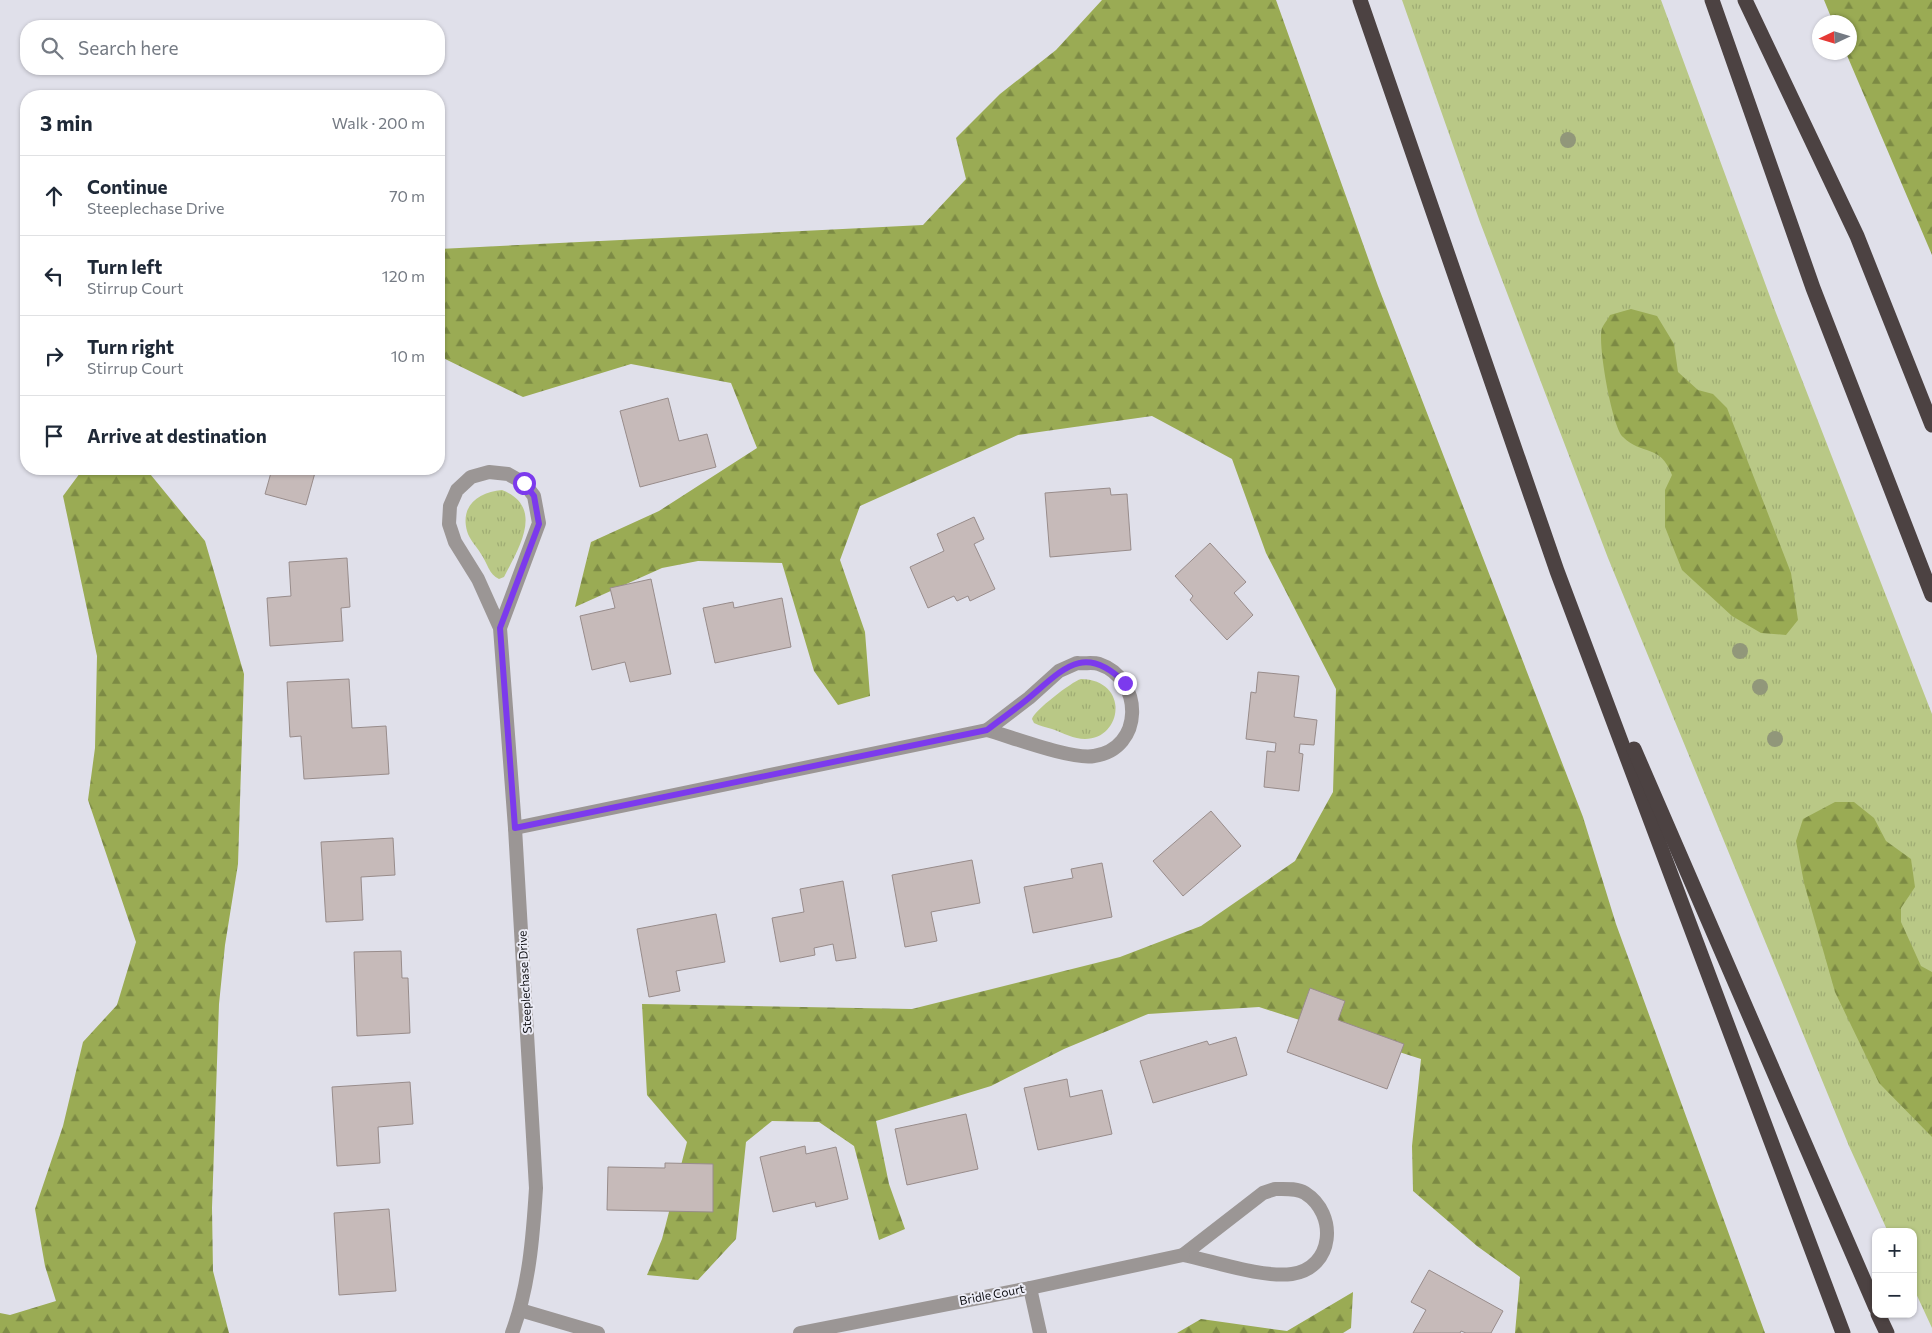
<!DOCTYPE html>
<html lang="en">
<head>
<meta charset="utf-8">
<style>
	:root { --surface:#fff; --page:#f2f2f3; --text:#1f2937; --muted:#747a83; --line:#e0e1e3 }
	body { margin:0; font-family:Commissioner,sans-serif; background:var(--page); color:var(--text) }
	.controls { position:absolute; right:15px; bottom:15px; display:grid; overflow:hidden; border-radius:10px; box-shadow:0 1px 4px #0004 }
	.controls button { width:45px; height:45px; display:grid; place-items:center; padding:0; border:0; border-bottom:1px solid var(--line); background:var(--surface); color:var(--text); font:25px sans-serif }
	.compass { position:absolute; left:1812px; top:15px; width:45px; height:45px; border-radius:50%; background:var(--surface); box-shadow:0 1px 4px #0004; rotate:266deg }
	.stop { position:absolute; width:15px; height:15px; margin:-11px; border:4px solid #7c3aed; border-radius:50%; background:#fff }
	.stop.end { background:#7c3aed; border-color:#fff; box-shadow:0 1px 5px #0008 }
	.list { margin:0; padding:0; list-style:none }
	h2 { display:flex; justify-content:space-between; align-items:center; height:65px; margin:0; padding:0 20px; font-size:21px }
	h2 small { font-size:16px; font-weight:400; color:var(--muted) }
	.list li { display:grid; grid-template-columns:32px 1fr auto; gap:15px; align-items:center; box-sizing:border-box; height:80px; padding:0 20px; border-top:1px solid var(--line) }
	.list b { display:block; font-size:19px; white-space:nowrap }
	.list p { margin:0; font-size:16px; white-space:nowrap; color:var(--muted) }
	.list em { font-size:16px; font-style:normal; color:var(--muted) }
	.icon { flex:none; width:28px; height:28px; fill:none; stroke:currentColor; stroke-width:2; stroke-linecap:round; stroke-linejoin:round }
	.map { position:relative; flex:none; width:1932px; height:1333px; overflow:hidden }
	.search { position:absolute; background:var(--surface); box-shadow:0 1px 4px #0004; left:20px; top:20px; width:425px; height:55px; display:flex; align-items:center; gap:12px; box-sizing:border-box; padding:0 18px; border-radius:20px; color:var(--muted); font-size:19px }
	.panel { position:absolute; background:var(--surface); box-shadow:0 1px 4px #0004; left:20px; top:90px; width:425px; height:385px; border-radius:20px }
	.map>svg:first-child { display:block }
	.grass { fill:url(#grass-tufts) }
	.forest { fill:url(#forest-firs) }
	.building { fill:#c6bab9; stroke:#988c8b }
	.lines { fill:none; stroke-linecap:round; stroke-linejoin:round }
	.minor { stroke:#9b9695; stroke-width:14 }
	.motorway { stroke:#4c4242; stroke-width:15 }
	.tree { fill:#91977a }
	.route { stroke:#7c3aed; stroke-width:6 }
	.labels { text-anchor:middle; stroke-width:4; stroke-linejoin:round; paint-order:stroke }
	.street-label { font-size:12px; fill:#0f0f13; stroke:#ededf7 }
</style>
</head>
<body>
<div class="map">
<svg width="1932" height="1333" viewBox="0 0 1932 1333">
	<defs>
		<pattern id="grass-tufts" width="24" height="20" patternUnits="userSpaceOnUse" patternTransform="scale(1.25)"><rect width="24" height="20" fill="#b9c886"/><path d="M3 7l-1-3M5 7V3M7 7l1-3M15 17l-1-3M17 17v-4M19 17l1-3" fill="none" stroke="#9eab73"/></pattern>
		<pattern id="forest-firs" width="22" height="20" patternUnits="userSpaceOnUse" patternTransform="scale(1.25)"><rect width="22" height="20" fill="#9aab54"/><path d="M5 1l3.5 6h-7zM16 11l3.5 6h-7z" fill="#7c8a44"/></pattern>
	</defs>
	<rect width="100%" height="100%" fill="#e0e0ea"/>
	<g class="grass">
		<polygon points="1402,0 1661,0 1776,313 1932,714 1932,1328 1913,1287 1913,1232 1888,1232 1849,1146 1608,558 1480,222"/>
		<path d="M502 490C545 507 519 548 504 577L499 579C489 575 487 562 481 554 477 547 469 539 467 531 460 505 479 492 502 490Z"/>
		<path d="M1081 679C1130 680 1123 739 1085 739 1074 739 1063 733 1052 729 1046 727 1040 726 1034 723L1032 719C1034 711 1071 682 1081 679Z"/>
	</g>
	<g class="forest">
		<polygon points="1102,0 1276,0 1378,286 1583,817 1616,924 1765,1333 1515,1333 1520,1277 1477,1246 1413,1191 1412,1146 1421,1059 1259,1007 1148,1014 1064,1049 991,1086 876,1121 889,1184 905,1229 879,1240 854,1146 819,1122 772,1121 746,1142 736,1239 698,1280 647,1275 662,1239 687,1142 647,1095 642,1004 912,1009 1120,957 1201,926 1295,861 1333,792 1336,689 1266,553 1232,459 1152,416 1018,435 860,506 840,560 865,632 870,696 838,705 814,671 782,563 698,561 662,568 575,607 591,542 659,511 757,448 731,383 631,364 523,397 439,356 439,249 923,225 966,179 956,138 1000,94 1056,50"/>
		<polygon points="1824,0 1932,0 1932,255 1846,53 1850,52 1850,22 1833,22"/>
		<path d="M1631 309 1657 316 1674 344 1678 372 1698 390 1713 394 1727 408 1791 573 1798 620 1786 635 1761 633 1732 616 1682 570 1665 527V490L1672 475C1660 443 1642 456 1623 437 1612 427 1597 342 1602 328 1604 324 1608 319 1610 315Z"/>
		<polygon points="83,469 146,469 205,541 244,674 238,864 225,945 219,1004 212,1208 213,1271 229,1333 0,1333 0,1313 10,1315 56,1301 45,1266 35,1209 63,1126 83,1042 117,1005 136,942 88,800 95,748 97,656 63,496"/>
		<polygon points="1835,802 1854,802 1874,818 1886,841 1911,859 1915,887 1901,908 1901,922 1921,966 1932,972 1932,1137 1879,1083 1835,992 1804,883 1796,841 1803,819"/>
		<polygon points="1353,1292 1351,1328 1343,1333 1177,1333 1201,1319 1287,1331"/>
	</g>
	<g class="building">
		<polygon points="668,398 679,441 707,434 716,467 640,487 620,411"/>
		<polygon points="272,469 316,469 306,505 265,494"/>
		<polygon points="328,469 350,469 349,474"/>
		<polygon points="1110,488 1111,495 1127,494 1131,550 1050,557 1045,493"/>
		<polygon points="974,517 984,539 974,544 995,589 970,601 968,596 957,601 954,596 928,608 910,567 944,551 937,534"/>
		<polygon points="1210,543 1246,582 1234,593 1253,615 1227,640 1190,600 1193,596 1175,576"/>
		<polygon points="347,558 350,607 341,608 343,641 270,646 267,598 291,596 289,562"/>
		<polygon points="651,579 671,674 630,682 625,662 592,670 580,616 615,608 610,588"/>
		<polygon points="782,598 791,647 715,663 703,608 733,602 734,608"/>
		<polygon points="1258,672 1299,676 1294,717 1317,720 1314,745 1300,744 1299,753 1303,754 1299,791 1264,787 1267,751 1275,752 1276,743 1246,739 1251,692 1256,693"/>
		<polygon points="349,679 352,728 386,726 389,774 304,779 301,736 290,737 287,682"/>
		<polygon points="1211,811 1241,846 1183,896 1153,861"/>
		<polygon points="393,838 395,875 361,877 363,920 326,922 321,842"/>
		<polygon points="972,860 980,903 931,912 937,941 905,947 892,875"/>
		<polygon points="1102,863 1112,917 1033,933 1024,887 1073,878 1071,869"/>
		<polygon points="843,881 856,958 836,961 833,944 814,948 815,955 780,962 772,918 804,912 800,889"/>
		<polygon points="716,914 725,962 676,971 680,991 649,997 637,929"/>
		<polygon points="401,951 402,978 408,978 410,1033 357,1036 354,952"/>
		<polygon points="1310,988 1345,1001 1338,1020 1404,1044 1387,1089 1287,1052"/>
		<polygon points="1236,1037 1247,1075 1153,1103 1140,1061 1207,1041 1209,1045"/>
		<polygon points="1067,1079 1070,1097 1102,1090 1112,1134 1038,1150 1024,1088"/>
		<polygon points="410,1082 413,1124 378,1127 380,1163 337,1166 332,1087"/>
		<polygon points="966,1114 978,1169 907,1185 895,1129"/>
		<polygon points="805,1146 806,1154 836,1147 848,1199 816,1207 815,1202 773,1212 760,1157"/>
		<polygon points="665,1163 713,1164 713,1212 607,1210 608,1167 665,1168"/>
		<polygon points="389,1209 396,1291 339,1295 334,1213"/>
		<polygon points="1429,1270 1503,1311 1491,1333 1466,1333 1461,1331 1460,1333 1413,1333 1426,1310 1411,1302"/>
	</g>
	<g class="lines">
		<g class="minor">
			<path d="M500 628 539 523 534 496 524 483 508 474 489 472 471 477 457 490 450 506 449 524 455 542 478 579 500 628 515 828 536 1188C533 1237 529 1287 512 1333"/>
			<path d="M1077 663C1084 664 1093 662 1099 664 1144 679 1144 749 1094 756 1072 760 1012 737 987 730L1029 698 1059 671Z"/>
			<polyline points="515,828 987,730"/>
			<path d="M1275 1189C1285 1189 1297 1188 1305 1193 1338 1214 1334 1268 1292 1274 1262 1278 1213 1261 1183 1255L1263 1193Z"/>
			<polyline points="1030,1288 1040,1333"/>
			<polyline points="520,1310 598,1333"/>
			<polyline points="800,1333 1030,1288 1183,1255"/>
		</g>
		<g class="motorway">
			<polyline points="1360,0 1557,571 1843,1333"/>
			<polyline points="1712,0 1813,288 1932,595"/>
			<polyline points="1745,0 1857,236 1932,425"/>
			<polyline points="1634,749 1876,1308"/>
			<polyline points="1878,1314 1887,1333"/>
		</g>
	</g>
	<g class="tree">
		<circle cx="1568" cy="140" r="8"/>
		<circle cx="1740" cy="651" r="8"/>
		<circle cx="1760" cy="687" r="8"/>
		<circle cx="1775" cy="739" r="8"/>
	</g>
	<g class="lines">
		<path class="route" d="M524 483 534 496 539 524 500 628 515 828 987 730C1001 719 1016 709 1030 697 1064 668 1085 643 1125 683"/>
	</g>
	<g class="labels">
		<g class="street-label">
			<text transform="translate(525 982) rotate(-93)" y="4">Steeplechase Drive</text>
			<text transform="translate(992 1295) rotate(-11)" y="4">Bridle Court</text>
		</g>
	</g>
</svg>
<div class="controls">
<button>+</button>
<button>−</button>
</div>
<svg class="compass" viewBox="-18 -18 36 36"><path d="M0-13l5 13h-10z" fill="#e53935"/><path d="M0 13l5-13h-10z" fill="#747a83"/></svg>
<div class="stop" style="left:524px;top:483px"></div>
<div class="stop end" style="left:1125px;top:683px"></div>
<div class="search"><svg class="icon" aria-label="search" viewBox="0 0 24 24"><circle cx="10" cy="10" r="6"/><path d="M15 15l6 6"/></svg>Search here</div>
<section class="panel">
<h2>3 min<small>Walk · 200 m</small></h2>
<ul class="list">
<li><svg class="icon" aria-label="ahead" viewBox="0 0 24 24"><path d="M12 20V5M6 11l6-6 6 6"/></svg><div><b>Continue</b><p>Steeplechase Drive</p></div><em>70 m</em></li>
<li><svg class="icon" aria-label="left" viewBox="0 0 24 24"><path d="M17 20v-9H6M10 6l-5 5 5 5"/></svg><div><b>Turn left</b><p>Stirrup Court</p></div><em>120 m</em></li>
<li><svg class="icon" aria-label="right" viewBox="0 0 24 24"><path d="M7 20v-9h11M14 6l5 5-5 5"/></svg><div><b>Turn right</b><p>Stirrup Court</p></div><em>10 m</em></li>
<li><svg class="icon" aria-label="arrive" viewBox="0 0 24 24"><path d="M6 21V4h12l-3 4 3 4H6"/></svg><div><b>Arrive at destination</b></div></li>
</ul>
</section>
</div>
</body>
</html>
